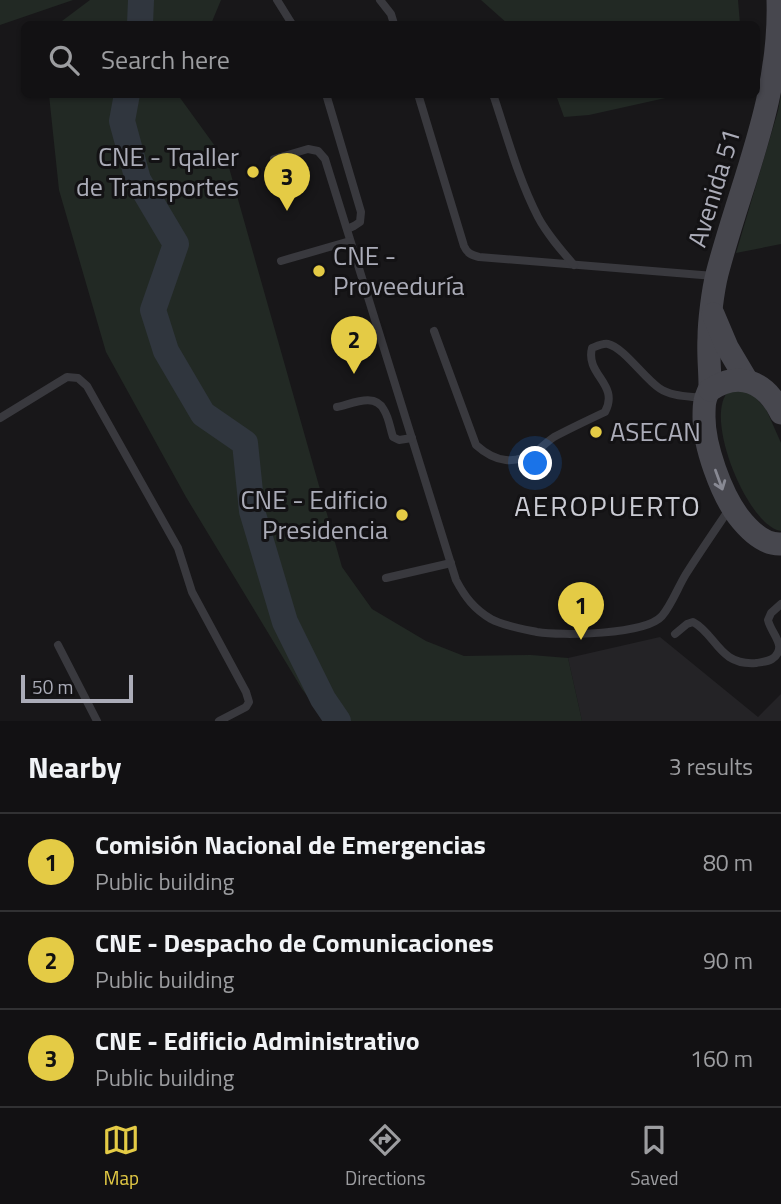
<!DOCTYPE html>
<html lang="en">
<head>
<meta charset="utf-8">
<style>
	:root { --surface:#121113; --page:#1b1a1c; --text:#f1f3f6; --muted:#9c9da0; --line:#313133; --accent:#e4cb45 }
	body { margin:0; font-family:"Titillium Web",sans-serif; background:var(--page); color:var(--text) }
	.scale { position:absolute; left:21px; bottom:18px; width:112px; box-sizing:border-box; padding-left:7px; border:4px solid #abacb8; border-top:0; font-size:19px; line-height:24px; white-space:nowrap; color:#abacb8; -webkit-text-stroke:5px #131214; paint-order:stroke }
	.you { position:absolute; left:536px; top:464px; width:24px; height:24px; margin:-18px; border:5px solid #fff; border-radius:50%; background:#1a73e8; box-shadow:0 0 0 10px #1a73e833 }
	.badge { display:grid; place-items:center; width:46px; height:46px; border-radius:50%; background:var(--accent); color:#111; font-size:23px; font-weight:700 }
	.pin { position:absolute; translate:-50% -58px; filter:drop-shadow(0 2px 4px #0008) }
	.pin::after { content:''; position:absolute; top:37px; width:24px; height:21px; background:inherit; clip-path:polygon(0 0,100% 0,50% 100%) }
	.list { margin:0; padding:0; list-style:none }
	h2 { display:flex; justify-content:space-between; align-items:center; height:91px; margin:0; padding:0 28px; font-size:30px }
	h2 small { font-size:23px; font-weight:400; color:var(--muted) }
	.list li { display:grid; grid-template-columns:46px 1fr auto; gap:21px; align-items:center; box-sizing:border-box; height:98px; padding:0 28px; border-top:2px solid var(--line) }
	.list b { display:block; font-size:26px; white-space:nowrap }
	.list p { margin:0; font-size:23px; white-space:nowrap; color:var(--muted) }
	.list em { font-size:23px; font-style:normal; color:var(--muted) }
	.icon { flex:none; width:38px; height:38px; fill:none; stroke:currentColor; stroke-width:2; stroke-linecap:round; stroke-linejoin:round }
	.map { position:relative; flex:none; width:781px; height:721px; overflow:hidden }
	.search { position:absolute; background:var(--surface); box-shadow:0 2px 5px #0004; left:21px; right:21px; top:21px; height:77px; display:flex; align-items:center; gap:18px; box-sizing:border-box; padding:0 24px; border-radius:10px; color:var(--muted); font-size:26px }
	.sheet { height:385px; background:var(--surface) }
	nav { display:flex; justify-content:space-around; align-items:center; box-sizing:border-box; height:98px; border-top:2px solid var(--line); background:var(--surface); font-size:19px; color:var(--muted) }
	nav a { display:grid; justify-items:center; gap:4px }
	nav .on { color:var(--accent) }
	.map>svg:first-child { display:block }
	.built { fill:#242326 }
	.green { fill:#222924 }
	.lines { fill:none; stroke-linecap:round; stroke-linejoin:round }
	.river { stroke:#30363e; stroke-width:26 }
	.service { stroke:#39393e; stroke-width:8 }
	.secondary { stroke:#47474e; stroke-width:23 }
	.oneway { stroke:#888993 }
	.poi-dot { fill:#e4cb45; stroke:#131214; stroke-width:2.5 }
	.labels { text-anchor:middle; stroke-width:6; stroke-linejoin:round; paint-order:stroke }
	.poi-label { font-size:26px; fill:#abacb8; stroke:#131214; text-anchor:end }
	.street-label { font-size:26px; fill:#abacb8; stroke:#131214 }
	.neighbourhood-label { font-size:28px; letter-spacing:2px; fill:#cbccd4; stroke:#131214 }
</style>
</head>
<body>
<div class="map">
<svg width="781" height="721" viewBox="0 0 781 721">
	<rect width="100%" height="100%" fill="#181719"/>
	<polygon class="built" points="660,637 758,717 781,694 781,721 582,721 568,658"/>
	<g class="green">
		<polygon points="0,0 73,0 0,25"/>
		<polygon points="90,0 221,0 211,24 58,24"/>
		<polygon points="481,0 738,0 740,24 508,24"/>
		<polygon points="49,95 178,95 228,164 342,567 372,609 426,641 464,656 531,655 568,658 582,721 326,721 302,689 186,497 106,352 59,190"/>
		<polygon points="556,95 556,94 679,95 589,115 564,117"/>
		<polygon points="781,95 781,244 736,253 778,111"/>
		<path d="M729 391H746L755 397 766 409 781 443V531C748 527 702 415 729 391Z"/>
	</g>
	<g class="lines">
		<g class="river">
			<polyline points="140,24 141,0"/>
			<polyline points="127,94 122,121 138,180 176,244 153,310 166,351 203,414 245,443 252,511 285,622 323,699 338,721"/>
		</g>
		<g class="service">
			<polyline points="277,0 292,24"/>
			<polyline points="380,0 391,14 394,24"/>
			<polyline points="326,94 361,212 360,222 354,226 347,229"/>
			<path d="M418 94 464 246C467 253 471 255 479 257L714 276"/>
			<path d="M493 94C507 136 518 178 538 217 547 234 561 250 574 265"/>
			<path d="M274 159 308 149 318 151 325 159 456 580C465 597 474 609 491 619 504 626 522 629 537 632 561 636 645 635 662 616 672 604 678 587 686 574 700 552 715 530 730 508"/>
			<polyline points="281,261 350,241"/>
			<path d="M434 331 476 445C496 463 515 465 537 451 543 446 548 441 554 437 571 428 588 420 605 412 620 384 585 375 592 348 597 346 603 343 608 344 623 347 645 379 659 388 672 397 689 396 703 398"/>
			<path d="M337 407C352 404 375 392 384 410 389 418 390 428 393 437L399 440 412 438"/>
			<polyline points="0,418 67,377 78,378 87,386 178,548 192,592 246,692 249,702 246,707 219,721"/>
			<polyline points="386,578 451,563"/>
			<path d="M675 634 687 624 693 622C716 634 719 666 756 663 761 662 767 662 772 659 777 656 780 650 779 645 777 636 770 629 768 620L771 613 781 604"/>
			<polyline points="58,645 97,721"/>
		</g>
		<g class="secondary">
			<path d="M778 0C781 99 741 181 717 274 713 290 709 321 709 338 708 354 710 370 710 386 709 392 706 395 705 401 704 405 704 412 704 417 704 446 721 493 738 516 748 529 764 545 781 544"/>
			<polyline points="713,314 727,347 746,379"/>
			<path d="M710 390C739 370 766 382 781 413"/>
		</g>
	</g>
	<defs><path id="oneway-shaft" d="M-6 0H5M1.5-3L5.5 0L1.5 3" fill="none" stroke-width="1.6" stroke-linecap="round" stroke-linejoin="round" transform="scale(1.75)"/></defs>
	<use class="oneway" href="#oneway-shaft" transform="translate(719 480) rotate(70)"/>
	<g class="poi-dot">
		<circle cx="253" cy="172" r="7"/>
		<circle cx="319" cy="271" r="7"/>
		<circle cx="596" cy="432" r="7"/>
		<circle cx="402" cy="515" r="7"/>
	</g>
	<g class="labels">
		<g class="poi-label">
			<text x="239" y="166">CNE - Tqaller<tspan x="239" dy="30">de Transportes</tspan></text>
			<text x="333" y="265" text-anchor="start">CNE -<tspan x="333" dy="30">Proveeduría</tspan></text>
			<text x="610" y="441" text-anchor="start">ASECAN</text>
			<text x="388" y="509">CNE - Edificio<tspan x="388" dy="30">Presidencia</tspan></text>
		</g>
		<g class="street-label">
			<text transform="translate(714 188) rotate(-73)" y="9">Avenida 51</text>
		</g>
		<g class="neighbourhood-label">
			<text x="608" y="516">AEROPUERTO</text>
		</g>
	</g>
</svg>
<div class="scale">50 m</div>
<div class="you"></div>
<div class="pin badge" style="left:581px;top:640px">1</div>
<div class="pin badge" style="left:354px;top:374px">2</div>
<div class="pin badge" style="left:287px;top:211px">3</div>
<div class="search"><svg class="icon" aria-label="search" viewBox="0 0 24 24"><circle cx="10" cy="10" r="6"/><path d="M15 15l6 6"/></svg>Search here</div>
</div>
<section class="sheet">
<h2>Nearby<small>3 results</small></h2>
<ul class="list">
<li><span class="badge">1</span><div><b>Comisión Nacional de Emergencias</b><p>Public building</p></div><em>80 m</em></li>
<li><span class="badge">2</span><div><b>CNE - Despacho de Comunicaciones</b><p>Public building</p></div><em>90 m</em></li>
<li><span class="badge">3</span><div><b>CNE - Edificio Administrativo</b><p>Public building</p></div><em>160 m</em></li>
</ul>
</section>
<nav>
<a class="on"><svg class="icon" aria-label="map" viewBox="0 0 24 24"><path d="M3 6l6-2 6 2 6-2v14l-6 2-6-2-6 2zM9 4v14M15 6v14"/></svg>Map</a>
<a><svg class="icon" aria-label="directions" viewBox="0 0 24 24"><path d="M12 3l9 9-9 9-9-9zM9 14v-3h6M13 9l2 2-2 2"/></svg>Directions</a>
<a><svg class="icon" aria-label="saved" viewBox="0 0 24 24"><path d="M7 4h10v16l-5-4-5 4z"/></svg>Saved</a>
</nav>
</body>
</html>
